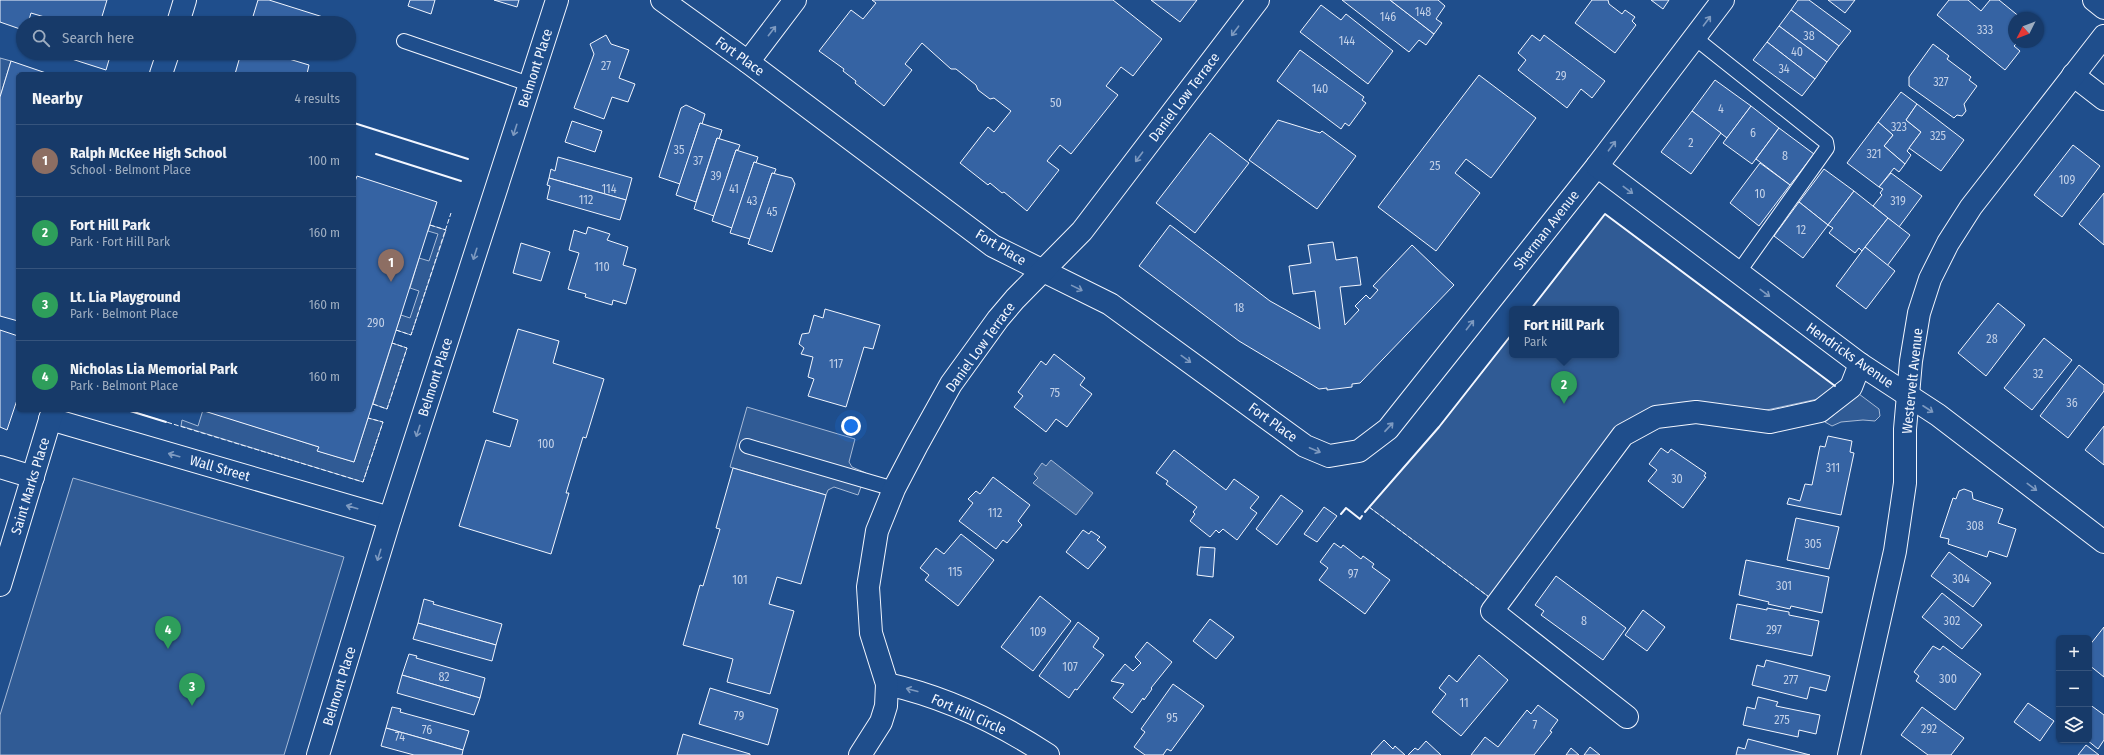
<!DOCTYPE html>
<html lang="en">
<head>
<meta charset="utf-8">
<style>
	:root { --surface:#173a69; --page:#244571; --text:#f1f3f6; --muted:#9eadc0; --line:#36547d; --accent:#ffb74d }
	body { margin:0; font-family:"Fira Sans Condensed",sans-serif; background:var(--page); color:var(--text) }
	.controls { position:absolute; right:12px; bottom:12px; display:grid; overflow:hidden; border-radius:6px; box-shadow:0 1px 3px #0004 }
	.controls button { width:36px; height:36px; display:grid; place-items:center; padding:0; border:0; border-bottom:1px solid var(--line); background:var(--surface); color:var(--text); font:20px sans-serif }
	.compass { position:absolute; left:2008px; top:12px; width:36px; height:36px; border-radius:50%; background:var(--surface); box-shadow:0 1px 3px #0004; rotate:228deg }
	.you { position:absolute; left:851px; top:426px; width:14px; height:14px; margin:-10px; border:3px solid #fff; border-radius:50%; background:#1a73e8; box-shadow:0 0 0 6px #1a73e833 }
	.badge { display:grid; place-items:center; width:26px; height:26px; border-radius:50%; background:var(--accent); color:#fff; font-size:13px; font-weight:700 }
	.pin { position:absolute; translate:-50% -33px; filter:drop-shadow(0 1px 2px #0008) }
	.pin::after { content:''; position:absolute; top:21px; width:14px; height:12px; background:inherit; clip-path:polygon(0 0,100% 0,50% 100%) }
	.popup { position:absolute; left:1509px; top:306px; width:110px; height:52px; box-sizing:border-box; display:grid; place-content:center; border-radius:6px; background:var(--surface); filter:drop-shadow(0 1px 3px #0005); font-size:13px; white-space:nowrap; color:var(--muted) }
	.popup b { font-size:15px; color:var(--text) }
	.popup::after { content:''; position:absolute; left:50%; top:100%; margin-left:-8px; border:8px solid transparent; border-top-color:var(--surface) }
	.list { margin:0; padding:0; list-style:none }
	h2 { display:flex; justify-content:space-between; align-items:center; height:52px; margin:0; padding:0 16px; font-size:17px }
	h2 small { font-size:13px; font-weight:400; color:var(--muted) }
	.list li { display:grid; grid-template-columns:26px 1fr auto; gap:12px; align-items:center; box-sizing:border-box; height:72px; padding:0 16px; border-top:1px solid var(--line) }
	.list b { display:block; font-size:15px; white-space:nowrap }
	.list p { margin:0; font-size:13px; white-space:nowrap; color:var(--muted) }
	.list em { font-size:13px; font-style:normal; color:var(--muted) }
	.icon { flex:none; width:22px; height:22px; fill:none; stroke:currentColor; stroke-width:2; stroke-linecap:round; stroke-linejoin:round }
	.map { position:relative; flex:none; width:2104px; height:755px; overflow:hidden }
	.search { position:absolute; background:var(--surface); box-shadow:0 1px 3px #0004; left:16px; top:16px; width:340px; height:44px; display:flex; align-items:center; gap:10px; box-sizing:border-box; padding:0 14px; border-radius:22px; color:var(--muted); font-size:15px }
	.panel { position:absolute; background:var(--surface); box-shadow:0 1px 3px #0004; left:16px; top:72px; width:340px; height:340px; border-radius:6px }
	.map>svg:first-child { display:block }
	.built { fill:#305b95; stroke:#a8bbd7 }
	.water { fill:#446ba0; stroke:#a8bbd7 }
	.building { fill:#3563a3; stroke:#f2f6ff }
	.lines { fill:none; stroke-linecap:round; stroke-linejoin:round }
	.service-casing { stroke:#f2f6ff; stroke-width:16 }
	.minor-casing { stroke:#f2f6ff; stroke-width:24 }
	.service { stroke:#1f4e8c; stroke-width:14 }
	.minor { stroke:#1f4e8c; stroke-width:22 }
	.fence { stroke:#f2f6ff; stroke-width:1; stroke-dasharray:5 2; stroke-linecap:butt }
	.wall { stroke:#f2f6ff; stroke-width:2 }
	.oneway { stroke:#7e9ac0 }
	.labels { text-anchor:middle; stroke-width:3; stroke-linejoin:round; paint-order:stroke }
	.number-label { font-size:12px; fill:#c3d1e8 }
	.street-label { font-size:14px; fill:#f2f6ff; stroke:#1f4e8c }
</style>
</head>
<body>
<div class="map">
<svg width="2104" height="755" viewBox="0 0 2104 755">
	<rect width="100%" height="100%" fill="#1f4e8c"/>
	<g class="built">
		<polygon points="0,58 11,61 0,97"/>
		<polygon points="1605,214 1835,386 1818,399 1762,411 1690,402 1651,407 1620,428 1489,597 1369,507 1439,427 1512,334 1512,355 1616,355 1616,309 1531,309"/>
		<polygon points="430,225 446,230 411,335 396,330 401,315 410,318 419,291 410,288 419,258 429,261 438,234 428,231"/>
		<polygon points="392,343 407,348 387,409 373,404"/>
		<polygon points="1859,394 1879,409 1880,416 1875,421 1863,420 1841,422 1832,426 1825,422"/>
		<polygon points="747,407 855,439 849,462 852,467 866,473 858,495 834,487 828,490 826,495 730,467"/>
		<polygon points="203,410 319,447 318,451 354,462 368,418 383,422 363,482 181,426 182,420 198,426"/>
		<polygon points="73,478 344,557 284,755 0,755 0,715"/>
	</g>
	<polygon class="water" points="1051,460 1093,493 1076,515 1033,483 1038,478 1034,474 1042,463 1046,466"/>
	<g class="building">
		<polygon points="0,0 107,0 100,23 57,23 58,21 31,13 28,23 23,23 23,30 0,22"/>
		<polygon points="258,0 269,0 323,17 321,23 251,23"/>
		<polygon points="410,0 435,0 431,14 408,6"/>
		<polygon points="494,0 519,0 517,7"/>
		<polygon points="872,0 1113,0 1162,39 1133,76 1121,67 1106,86 1118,95 1071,154 1060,145 1047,161 1059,170 1027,211 1004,192 1002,193 990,183 988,185 960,163 988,127 994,132 1011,111 994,98 990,99 978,90 976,85 956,69 951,69 922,43 905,64 912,70 884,106 855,83 856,81 843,71 844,69 819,51 851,10 863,19 876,3"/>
		<polygon points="1151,0 1197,0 1180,22"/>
		<polygon points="1342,0 1390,0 1434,34 1426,45 1419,40 1409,52"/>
		<polygon points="1390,0 1438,0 1445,6 1436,19 1442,23 1434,34"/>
		<polygon points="1592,0 1608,0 1609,4 1622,14 1625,10 1635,17 1632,21 1636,25 1615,53 1575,23"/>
		<polygon points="1651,0 1669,0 1663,9"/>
		<polygon points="1798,0 1809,0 1851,31 1839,46 1791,10"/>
		<polygon points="1828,0 1855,0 1845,13"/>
		<polygon points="1949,0 1968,0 1981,11 1990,0 1999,0 2021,18 2014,18 2014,42 2018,42 2014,46 2020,51 2005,70 1937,15"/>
		<polygon points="1321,5 1341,20 1346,14 1393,51 1368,84 1300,32"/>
		<polygon points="1791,10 1839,46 1827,62 1779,26"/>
		<polygon points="1779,26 1827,62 1815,79 1767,42"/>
		<polygon points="606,35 611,44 629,50 619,78 635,84 628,102 612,97 604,119 574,108 594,54 590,44"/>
		<polygon points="1532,35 1540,41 1544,35 1605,81 1592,98 1581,89 1567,108 1518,70 1526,60 1518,53"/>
		<polygon points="1767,42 1815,79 1802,96 1753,60"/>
		<polygon points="1933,44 1949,56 1947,59 1971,77 1969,80 1977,86 1964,104 1966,111 1962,116 1957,115 1954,118 1909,86 1909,77"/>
		<polygon points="1300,50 1364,97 1362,100 1366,103 1349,126 1345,123 1341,129 1277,81"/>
		<polygon points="53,53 111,53 106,70"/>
		<polygon points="241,53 269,53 309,65 307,74 235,74"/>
		<polygon points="11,61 49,74 18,74 18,321 0,316 0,97"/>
		<polygon points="1479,75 1536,118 1491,178 1466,159 1455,173 1480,193 1436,251 1378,207"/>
		<polygon points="1715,80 1751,106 1727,138 1692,111"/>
		<polygon points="1901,92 1917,104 1906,120 1921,132 1907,151 1911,155 1905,164 1884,146 1893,135 1878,122"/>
		<polygon points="1917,104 1964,140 1941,171 1909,148 1921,132 1906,120"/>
		<polygon points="686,105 705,114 702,124 700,123 680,184 659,177 681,108"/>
		<polygon points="1751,106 1779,128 1752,164 1723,143"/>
		<polygon points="1692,111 1721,133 1691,174 1661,152"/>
		<polygon points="1278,120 1320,133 1322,131 1356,156 1317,209 1249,160"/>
		<polygon points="572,121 602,131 595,152 565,142"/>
		<polygon points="1878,122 1893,135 1884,146 1905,164 1899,172 1894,168 1879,187 1847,163"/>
		<polygon points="700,123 722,130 719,139 717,138 696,202 676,195"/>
		<polygon points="1779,128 1814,154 1790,185 1756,159"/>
		<polygon points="1210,133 1249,163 1195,233 1156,203"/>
		<polygon points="717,138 740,145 738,150 736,150 714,216 694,209"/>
		<polygon points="2073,145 2100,166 2062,217 2034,195"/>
		<polygon points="736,150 758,157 756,163 754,162 732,228 712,221"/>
		<polygon points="558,157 632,178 626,200 549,178 551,169 555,171"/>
		<polygon points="754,162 776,169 774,174 772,173 750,239 730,233"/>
		<polygon points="1760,163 1790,185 1759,226 1730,203"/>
		<polygon points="1824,169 1854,191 1828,225 1799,202"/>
		<polygon points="772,173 792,178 795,184 772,252 748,244"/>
		<polygon points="1891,173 1922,196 1899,227 1873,206 1882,195 1880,193 1883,189 1879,187"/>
		<polygon points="357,176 437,202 354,462 317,451 319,447 201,410 354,410 354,184"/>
		<polygon points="549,178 626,200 620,220 547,199 550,186 547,185"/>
		<polygon points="1854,191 1888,218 1862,251 1859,248 1855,253 1829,233 1833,228 1828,225"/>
		<polygon points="2104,193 2104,245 2079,224"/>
		<polygon points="1799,202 1828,225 1803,258 1774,236"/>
		<polygon points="1888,218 1910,235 1887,266 1865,247"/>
		<polygon points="1170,225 1270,301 1320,329 1315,291 1293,294 1289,266 1311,263 1308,245 1333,242 1336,260 1357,257 1361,285 1340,287 1345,325 1359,310 1355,306 1366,295 1370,299 1378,290 1373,286 1412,245 1454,285 1360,383 1352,384 1352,387 1327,390 1327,388 1319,389 1239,341 1139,266"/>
		<polygon points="588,227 610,234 607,240 628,247 623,265 636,269 626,304 613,300 612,305 585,297 586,294 568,289 579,253 569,250 574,230 586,234"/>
		<polygon points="521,243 550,252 541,281 513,273"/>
		<polygon points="1865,247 1895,271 1866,309 1836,286"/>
		<polygon points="1998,303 2025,325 1986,376 1958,353"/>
		<polygon points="825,309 880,325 873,349 864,347 846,407 808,396 814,379 808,377 813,357 801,354 804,348 799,344 802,334 809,333 814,315 823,318"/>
		<polygon points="518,329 559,341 553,363 604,379 586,438 583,437 566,493 569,493 551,554 459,526 486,440 510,447 518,420 493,412"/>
		<polygon points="0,330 18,336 18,397 7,430 0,427"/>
		<polygon points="2044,338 2072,360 2032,410 2004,388"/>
		<polygon points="1054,354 1085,378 1080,385 1092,394 1067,427 1056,419 1046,432 1014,407 1023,396 1018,392 1041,361 1046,365"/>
		<polygon points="2079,365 2104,385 2104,391 2068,438 2040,416"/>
		<polygon points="2104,426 2104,465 2085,450"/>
		<polygon points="1828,436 1852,441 1850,452 1854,453 1841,515 1787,504 1789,498 1800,501 1805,484 1812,485 1820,446 1825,447"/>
		<polygon points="1661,448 1668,453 1671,449 1706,473 1704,476 1706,477 1683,508 1648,481 1657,470 1649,464"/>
		<polygon points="1174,450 1226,490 1234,479 1259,497 1250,508 1257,513 1237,540 1223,529 1219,533 1216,530 1210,537 1190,521 1195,514 1193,512 1197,507 1166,484 1168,481 1156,473"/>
		<polygon points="733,468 826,495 801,584 777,577 769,604 794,611 770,694 727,682 733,659 683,645 700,585 703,586 720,529 716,528"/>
		<polygon points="993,477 1030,505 1018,521 1022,525 1007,543 1003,540 996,549 959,521 973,503 968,499 976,491 980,494"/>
		<polygon points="1964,489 1972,492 1973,499 2003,509 1998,523 2016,529 2007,557 1989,551 1987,557 1948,544 1949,539 1940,537 1953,498 1956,499 1959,491"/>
		<polygon points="1281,495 1303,511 1277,545 1256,529"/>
		<polygon points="1324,507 1337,516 1317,542 1304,534"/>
		<polygon points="1796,518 1839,527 1829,569 1787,560"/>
		<polygon points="1083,530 1089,534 1091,531 1100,537 1097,540 1106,547 1088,569 1066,552"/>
		<polygon points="961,534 994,560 958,606 925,580 929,575 920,568 936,548 944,554"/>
		<polygon points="1334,543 1341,548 1343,545 1361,559 1363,556 1374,564 1372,567 1390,580 1365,614 1319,580 1328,568 1320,562"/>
		<polygon points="1200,547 1215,548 1213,577 1197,575"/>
		<polygon points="1949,552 1991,583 1973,607 1931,576"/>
		<polygon points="1746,560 1829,577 1822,613 1791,606 1790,609 1768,604 1769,602 1739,595"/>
		<polygon points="1556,576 1626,628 1603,660 1541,615 1544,611 1535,605"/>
		<polygon points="1942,593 1982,625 1962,649 1922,617"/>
		<polygon points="1040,596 1071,621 1033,671 1001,647"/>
		<polygon points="424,599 434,602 433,604 502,624 496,645 418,623"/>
		<polygon points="1737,604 1767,610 1767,608 1789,612 1789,615 1819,621 1812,656 1730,639"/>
		<polygon points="1643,610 1665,627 1647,651 1625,635"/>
		<polygon points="1210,619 1234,637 1216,659 1193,641"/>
		<polygon points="1078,622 1099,638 1093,647 1104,655 1077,690 1075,689 1069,698 1039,676"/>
		<polygon points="418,623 496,645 492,661 413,639"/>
		<polygon points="2104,627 2104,677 2089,665 2089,646"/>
		<polygon points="1147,642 1172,662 1151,688 1152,689 1144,700 1143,698 1132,713 1113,698 1124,684 1111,681 1125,664 1133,671 1141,663 1135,657"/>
		<polygon points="1933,646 1940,650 1943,646 1981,674 1955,710 1916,681 1919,676 1914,672"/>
		<polygon points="409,654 417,656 416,658 485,678 480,698 402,675"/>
		<polygon points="1479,655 1508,680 1461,736 1432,712 1446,694 1439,688 1449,675 1457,682"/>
		<polygon points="1766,660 1830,676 1826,691 1810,687 1807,699 1752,685 1757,665 1764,667"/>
		<polygon points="402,675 480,698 474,715 397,693"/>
		<polygon points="1173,684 1204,706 1171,751 1167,749 1163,755 1145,755 1134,747 1145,732 1141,729"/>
		<polygon points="710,688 778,709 768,745 699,724"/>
		<polygon points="1758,697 1778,702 1776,706 1820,715 1816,734 1799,730 1798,737 1743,725 1747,707 1755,709"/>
		<polygon points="2028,703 2054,721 2040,741 2014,722"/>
		<polygon points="2089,704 2104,715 2104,740 2098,749 2087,740 2089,740"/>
		<polygon points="1538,705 1558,720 1550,731 1552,732 1534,755 1471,755 1485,737 1498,747 1527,710 1531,714"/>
		<polygon points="392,707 401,709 400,712 469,731 463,750 386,728"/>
		<polygon points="1922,707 1964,738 1951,755 1928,755 1901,735"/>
		<polygon points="386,728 463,750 462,755 414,755 381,746"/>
		<polygon points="683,734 750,754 750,755 677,755"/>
		<polygon points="1748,739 1810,755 1736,755 1738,747 1745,749"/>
		<polygon points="1384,740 1393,749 1395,746 1405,755 1372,755 1371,754"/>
		<polygon points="1426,741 1441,755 1408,755 1415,748 1418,750"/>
		<polygon points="2086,745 2099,755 2078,755"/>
		<polygon points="1590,747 1600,755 1584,755"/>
		<polygon points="1571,748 1579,755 1566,755"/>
	</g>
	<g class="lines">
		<g class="service-casing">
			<g id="service">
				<polyline points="1695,38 1826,142 1827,148 1738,273"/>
				<polyline points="404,41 529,84"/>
				<polyline points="747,446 894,489"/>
			</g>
		</g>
		<g class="minor-casing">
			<g id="minor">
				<polyline points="662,0 748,62 993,246 1110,304 1305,446 1329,456 1359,451 1388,429 1597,166 1723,0"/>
				<polyline points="2094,0 2104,8"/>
				<polyline points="178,23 185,0"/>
				<polyline points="748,62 795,0"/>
				<polyline points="161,74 168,53"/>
				<polyline points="2073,75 2104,99"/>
				<polyline points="1597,166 1860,364 1938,415 2104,542"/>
				<polyline points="50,419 390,518"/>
				<polyline points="0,467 33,477"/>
				<polyline points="0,585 53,410"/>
				<path d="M887 684C945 697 998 722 1048 755"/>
				<polyline points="1627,717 1492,611 1623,435 1656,417 1696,412 1770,422 1820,411 1851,387 1860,364"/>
				<polyline points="318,755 390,518 557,0"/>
				<polyline points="860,755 881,722 886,706 887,684 871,633 868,587 877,531 894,489 917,445 951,384 998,319 1015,299 1082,231 1258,0"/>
				<polyline points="1849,755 1895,551 1905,483 1905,429 1911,361 1919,313 1930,279 1948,243 1971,207 2104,36"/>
			</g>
		</g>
		<use href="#service" class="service"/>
		<use href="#minor" class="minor"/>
		<g class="fence">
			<polyline points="198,74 198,73"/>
			<polyline points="430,225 446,230"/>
			<polyline points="396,330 411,335 451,213"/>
			<polyline points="373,404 387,409 407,348 392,343"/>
			<polyline points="127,410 363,482 383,422 368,418"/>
			<polyline points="1369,507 1489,597"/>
		</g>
		<g class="wall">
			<polyline points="198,73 200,74"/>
			<polyline points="354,123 468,159"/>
			<polyline points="376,154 461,181"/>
			<polyline points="1531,309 1605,214 1835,386"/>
			<polyline points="127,410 166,422"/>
			<polyline points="1365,512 1439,427 1512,334"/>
			<polyline points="1341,514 1346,508 1360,519 1362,516"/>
		</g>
	</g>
	<defs><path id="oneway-shaft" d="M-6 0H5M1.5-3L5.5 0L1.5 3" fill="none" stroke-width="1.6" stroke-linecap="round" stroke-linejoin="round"/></defs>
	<g class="oneway">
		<use href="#oneway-shaft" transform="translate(1707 21) rotate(-53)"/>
		<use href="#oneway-shaft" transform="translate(772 31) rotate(-52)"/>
		<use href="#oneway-shaft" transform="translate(1235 31) rotate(127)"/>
		<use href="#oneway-shaft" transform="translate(515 130) rotate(108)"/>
		<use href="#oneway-shaft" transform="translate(1612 146) rotate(-53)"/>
		<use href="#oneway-shaft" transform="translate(1139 157) rotate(127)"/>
		<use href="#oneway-shaft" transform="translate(1628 190) rotate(37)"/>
		<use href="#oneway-shaft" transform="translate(475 254) rotate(108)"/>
		<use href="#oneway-shaft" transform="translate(1077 288) rotate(26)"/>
		<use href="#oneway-shaft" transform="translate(1765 293) rotate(37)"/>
		<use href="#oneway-shaft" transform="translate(1470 325) rotate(-52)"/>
		<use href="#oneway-shaft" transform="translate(1186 359) rotate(36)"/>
		<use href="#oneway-shaft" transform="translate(1928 409) rotate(33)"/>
		<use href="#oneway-shaft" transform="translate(1389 427) rotate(-47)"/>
		<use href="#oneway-shaft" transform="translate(418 431) rotate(108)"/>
		<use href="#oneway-shaft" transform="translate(1315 450) rotate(23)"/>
		<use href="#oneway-shaft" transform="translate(174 455) rotate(-164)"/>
		<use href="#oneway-shaft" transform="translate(2032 487) rotate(37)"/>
		<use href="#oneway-shaft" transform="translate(352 507) rotate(-164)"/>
		<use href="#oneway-shaft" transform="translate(379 555) rotate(107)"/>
		<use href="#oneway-shaft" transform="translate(912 690) rotate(-165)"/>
	</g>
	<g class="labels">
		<g class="number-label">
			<text x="1423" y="16">148</text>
			<text x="1388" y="21">146</text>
			<text x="1985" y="34">333</text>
			<text x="1809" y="40">38</text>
			<text x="1347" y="45">144</text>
			<text x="1797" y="56">40</text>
			<text x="606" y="70">27</text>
			<text x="1784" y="73">34</text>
			<text x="1561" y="80">29</text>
			<text x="1941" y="86">327</text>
			<text x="1320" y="93">140</text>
			<text x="1056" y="107">50</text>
			<text x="1721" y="113">4</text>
			<text x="1899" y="131">323</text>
			<text x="1753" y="137">6</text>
			<text x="1938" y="140">325</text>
			<text x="1691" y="147">2</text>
			<text x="679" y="154">35</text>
			<text x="1874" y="158">321</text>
			<text x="1785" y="160">8</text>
			<text x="698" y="165">37</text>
			<text x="1435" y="170">25</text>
			<text x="716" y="180">39</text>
			<text x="2067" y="184">109</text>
			<text x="609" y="193">114</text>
			<text x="734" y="193">41</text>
			<text x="1760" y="198">10</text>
			<text x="586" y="204">112</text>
			<text x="752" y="205">43</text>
			<text x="1898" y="205">319</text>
			<text x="772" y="216">45</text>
			<text x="1801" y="234">12</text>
			<text x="602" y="271">110</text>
			<text x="1239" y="312">18</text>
			<text x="376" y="327">290</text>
			<text x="1992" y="343">28</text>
			<text x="836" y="368">117</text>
			<text x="2038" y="378">32</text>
			<text x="1055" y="397">75</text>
			<text x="2072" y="407">36</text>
			<text x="546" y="448">100</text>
			<text x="1833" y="472">311</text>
			<text x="1677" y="483">30</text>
			<text x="995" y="517">112</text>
			<text x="1975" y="530">308</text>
			<text x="1813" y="548">305</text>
			<text x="955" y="576">115</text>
			<text x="1353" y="578">97</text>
			<text x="1961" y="583">304</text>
			<text x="740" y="584">101</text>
			<text x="1784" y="590">301</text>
			<text x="1584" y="625">8</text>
			<text x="1952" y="625">302</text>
			<text x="1774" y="634">297</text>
			<text x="1038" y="636">109</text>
			<text x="1070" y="671">107</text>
			<text x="444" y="681">82</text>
			<text x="1948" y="683">300</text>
			<text x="1791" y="684">277</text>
			<text x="1464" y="707">11</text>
			<text x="739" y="720">79</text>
			<text x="1172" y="722">95</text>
			<text x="1782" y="724">275</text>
			<text x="1535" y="729">7</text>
			<text x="1929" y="733">292</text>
			<text x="427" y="734">76</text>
			<text x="400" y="741">74</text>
		</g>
		<g class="street-label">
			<text transform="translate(740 56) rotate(36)" y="5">Fort Place</text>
			<text transform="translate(535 68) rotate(-72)" y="5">Belmont Place</text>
			<text transform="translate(1184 97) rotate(-53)" y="5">Daniel Low Terrace</text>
			<text transform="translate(1546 230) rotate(-52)" y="5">Sherman Avenue</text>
			<text transform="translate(1001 247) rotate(31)" y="5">Fort Place</text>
			<text transform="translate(980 347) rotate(-54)" y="5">Daniel Low Terrace</text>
			<text transform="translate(1850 355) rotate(35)" y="5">Hendricks Avenue</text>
			<text transform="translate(435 377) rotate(-72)" y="5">Belmont Place</text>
			<text transform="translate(1912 381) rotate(-84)" y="5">Westervelt Avenue</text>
			<text transform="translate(1273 422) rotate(36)" y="5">Fort Place</text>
			<text transform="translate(220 468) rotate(16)" y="5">Wall Street</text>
			<text transform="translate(30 486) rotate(-73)" y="5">Saint Marks Place</text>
			<text transform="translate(339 686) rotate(-73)" y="5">Belmont Place</text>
			<text transform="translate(969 714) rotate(24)" y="5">Fort Hill Circle</text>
		</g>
	</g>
</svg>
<div class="controls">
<button>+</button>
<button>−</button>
<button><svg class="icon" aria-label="layers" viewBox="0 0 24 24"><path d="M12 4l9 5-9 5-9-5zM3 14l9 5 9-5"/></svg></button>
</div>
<svg class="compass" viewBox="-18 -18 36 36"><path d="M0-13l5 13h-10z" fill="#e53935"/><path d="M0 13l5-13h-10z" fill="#9eadc0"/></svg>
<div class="you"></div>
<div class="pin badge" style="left:391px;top:282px;background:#8d6e63">1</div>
<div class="pin badge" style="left:1564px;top:404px;background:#2e9e5b">2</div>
<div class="popup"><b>Fort Hill Park</b>Park</div>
<div class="pin badge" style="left:192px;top:706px;background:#2e9e5b">3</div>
<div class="pin badge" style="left:168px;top:649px;background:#2e9e5b">4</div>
<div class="search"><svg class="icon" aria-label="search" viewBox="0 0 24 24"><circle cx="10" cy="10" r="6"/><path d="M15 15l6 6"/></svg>Search here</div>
<section class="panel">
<h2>Nearby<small>4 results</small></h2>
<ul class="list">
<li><span class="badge" style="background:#8d6e63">1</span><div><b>Ralph McKee High School</b><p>School · Belmont Place</p></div><em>100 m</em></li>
<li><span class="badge" style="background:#2e9e5b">2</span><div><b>Fort Hill Park</b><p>Park · Fort Hill Park</p></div><em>160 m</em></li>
<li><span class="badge" style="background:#2e9e5b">3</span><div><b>Lt. Lia Playground</b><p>Park · Belmont Place</p></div><em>160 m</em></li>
<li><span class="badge" style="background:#2e9e5b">4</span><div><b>Nicholas Lia Memorial Park</b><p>Park · Belmont Place</p></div><em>160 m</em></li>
</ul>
</section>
</div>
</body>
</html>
